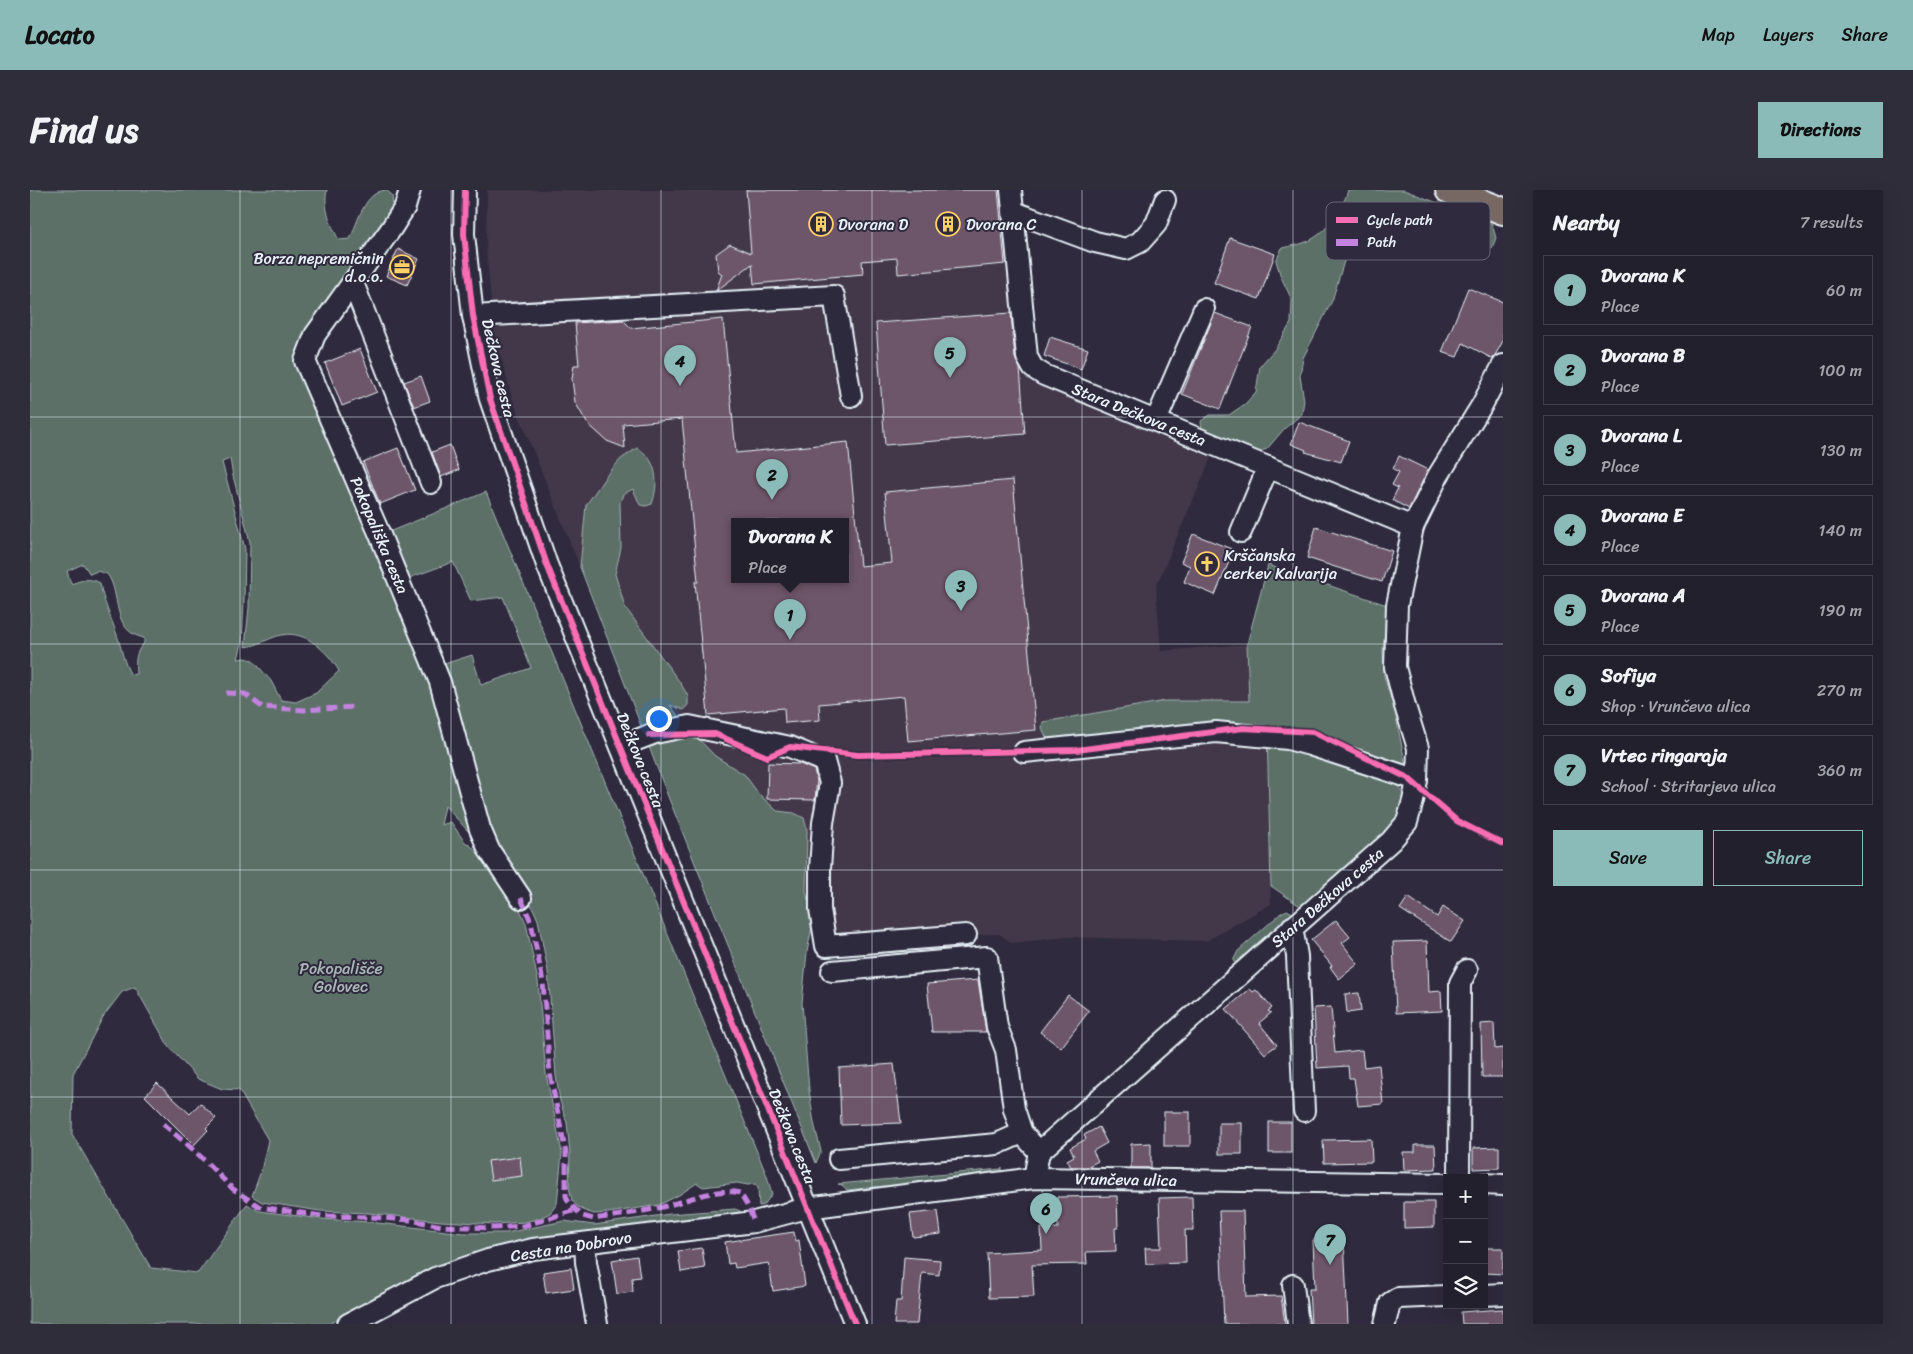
<!DOCTYPE html>
<html lang="en">
<head>
<meta charset="utf-8">
<style>
	:root { --surface:#23202e; --page:#2f2d3a; --text:#f1f3f6; --muted:#a3a3aa; --line:#403e4a; --accent:#8bbbb9 }
	body { margin:0; font-family:Sriracha,sans-serif; background:var(--page); color:var(--text) }
	.controls { position:absolute; right:15px; bottom:15px; display:grid; overflow:hidden; border-radius:0px; box-shadow:0 5px 20px #0002 }
	.controls button { width:45px; height:45px; display:grid; place-items:center; padding:0; border:0; border-bottom:1px solid var(--line); background:var(--surface); color:var(--text); font:25px sans-serif }
	.you { position:absolute; left:628px; top:528px; width:18px; height:18px; margin:-12px; border:4px solid #fff; border-radius:50%; background:#1a73e8; box-shadow:0 0 0 8px #1a73e833 }
	.badge { display:grid; place-items:center; width:32px; height:32px; border-radius:50%; background:var(--accent); color:#111; font-size:16px; font-weight:700 }
	.pin { position:absolute; translate:-50% -41px; filter:drop-shadow(0 1px 2px #0008) }
	.pin::after { content:''; position:absolute; top:26px; width:18px; height:15px; background:inherit; clip-path:polygon(0 0,100% 0,50% 100%) }
	.popup { position:absolute; left:701px; top:328px; width:118px; height:65px; box-sizing:border-box; display:grid; place-content:center; border-radius:0px; background:var(--surface); filter:drop-shadow(0 1px 4px #0005); font-size:16px; white-space:nowrap; color:var(--muted) }
	.popup b { font-size:19px; color:var(--text) }
	.popup::after { content:''; position:absolute; left:50%; top:100%; margin-left:-10px; border:10px solid transparent; border-top-color:var(--surface) }
	.list { margin:0; padding:0; list-style:none }
	h2 { display:flex; justify-content:space-between; align-items:center; height:65px; margin:0; padding:0 20px; font-size:21px }
	h2 small { font-size:16px; font-weight:400; color:var(--muted) }
	.list li { display:grid; grid-template-columns:32px 1fr auto; gap:15px; align-items:center; box-sizing:border-box; height:70px; margin:0 10px 10px; padding:0 10px; border:1px solid var(--line); border-radius:0px }
	.list b { display:block; font-size:19px; white-space:nowrap }
	.list p { margin:0; font-size:16px; white-space:nowrap; color:var(--muted) }
	.list em { font-size:16px; font-style:normal; color:var(--muted) }
	.actions { display:flex; gap:10px; padding:15px 20px }
	.actions a { flex:1; padding:11px 0; border:1px solid var(--accent); border-radius:0px; text-align:center; font-size:18px; color:var(--accent) }
	.actions .main { background:var(--accent); color:#111 }
	.icon { flex:none; width:28px; height:28px; fill:none; stroke:currentColor; stroke-width:2; stroke-linecap:round; stroke-linejoin:round }
	.map { position:relative; flex:none; width:1473px; height:1134px; overflow:hidden; border-radius:0px }
	header { display:flex; align-items:center; gap:30px; box-sizing:border-box; height:70px; padding:0 25px; background:var(--accent); color:#111 }
	header strong { font-size:24px }
	nav { display:flex; gap:28px; margin-inline-start:auto; font-size:18px }
	.intro { display:flex; align-items:center; justify-content:space-between; box-sizing:border-box; height:120px; padding:0 30px }
	h1 { margin:0; font-size:35px }
	.button { padding:12px 22px; border-radius:0px; background:var(--accent); color:#111; font-size:18px; font-weight:700 }
	main { display:flex; gap:30px; padding:0 30px }
	aside { flex:1; background:var(--surface); border-radius:0px; box-shadow:0 5px 20px #0002 }
	.map>svg:first-child { display:block }
	.built { fill:#42384a; fill-rule:evenodd }
	.green { fill:#5c6f68; stroke:#a2b0b0; fill-rule:evenodd }
	.building { fill:#6e576a; stroke:#e8f1f8; fill-rule:evenodd }
	.lines { fill:none; stroke-linecap:round; stroke-linejoin:round }
	.minor-casing { stroke:#e8f1f8; stroke-width:24 }
	.major-casing { stroke:#e8f1f8; stroke-width:30 }
	.minor { stroke:#2f2a3d; stroke-width:20 }
	.major { stroke:#776864; stroke-width:26 }
	.quiet { stroke:#c483df; stroke-width:5; stroke-dasharray:10 5; stroke-linecap:butt }
	.cycleway-casing { stroke:#2f2a3d; stroke-width:9 }
	.cycleway { stroke:#f96db3; stroke-width:6 }
	.grid { fill:none; stroke:#e8f1f8; stroke-width:1; stroke-opacity:0.55 }
	.labels { text-anchor:middle; stroke-width:4; stroke-linejoin:round; paint-order:stroke }
	.poi-label { font-size:16px; fill:#e8f1f8; stroke:#2f2a3d; text-anchor:start }
	.street-label { font-size:16px; fill:#e8f1f8; stroke:#2f2a3d }
	.park-label { font-size:16px; fill:#a9b6b7; stroke:#2f2a3d }
	.key { fill:#2f2a3d; stroke:#666675; stroke-width:1 }
	.key-label { font-size:14px; fill:#e8f1f8 }
</style>
</head>
<body>
<header>
<strong>Locato</strong>
<nav><a>Map</a><a>Layers</a><a>Share</a></nav>
</header>
<div class="intro"><h1>Find us</h1><a class="button">Directions</a></div>
<main>
<div class="map">
<svg width="1473" height="1134" viewBox="0 0 1473 1134">
	<rect width="100%" height="100%" fill="#2f2a3d"/>
	<filter id="ink" filterUnits="userSpaceOnUse"><feTurbulence type="fractalNoise" baseFrequency=".02" numOctaves="2"/><feDisplacementMap in="SourceGraphic" scale="10" xChannelSelector="R" yChannelSelector="G"/><feConvolveMatrix kernelMatrix="1 2 1 2 8 2 1 2 1" color-interpolation-filters="sRGB"/></filter>
	<g filter="url(#ink)">
		<path class="built" d="M457 0H975L1005 188 1181 268 1126 396 1131 461 1217 454 1219 511 1237 539 1241 714 1176 751 1036 747 982 753 969 744 921 746 796 756 783 732 639 609 550 377 483 211 464 141 456 58ZM705 331H815V389H705Z"/>
		<g class="green">
			<path d="M0 0H297C293 17 301 36 309 50L320 49C328 32 334 2 356 0L362 5 363 16 344 52 291 128 270 153 266 166 272 184 354 344 456 302 737 986 742 1004 734 1015 729 1016 728 998 725 994 718 995 707 993 673 997 667 993 649 1005 629 1015 578 1023 564 1024 555 1021 548 1017 542 1010 539 997 540 963 537 933 530 911 526 886 518 781 508 730 497 705 415 616 411 635 421 632 434 651 458 669 487 713 496 733 508 791 516 884 532 963 527 1014 520 1023 510 1028 495 1032 465 1034 411 1031 338 1023 290 1021 232 1012 222 1006 231 981 238 950 209 900 192 899 168 889 139 857 105 797 92 802 73 827 43 884 42 944 121 1078 168 1083 217 1014 229 1021 292 1029 339 1032 433 1043H476L534 1031 564 1035 640 1024 705 1019 710 1021 711 1024 401 1081 299 1134H0ZM200 269 203 286 220 352 219 417 215 457C228 456 240 447 252 445 276 440 298 462 309 481L286 503 266 512 251 510 241 491 223 470 215 468 208 469 212 453 214 411 215 359 192 272ZM423 372 441 411 473 407 501 478 451 495 442 465 411 475 379 388ZM53 374 60 384 67 381 77 384C92 403 80 441 114 448V453C105 462 105 472 106 484L101 485C93 472 92 459 87 445 81 427 73 411 70 393 59 387 53 390 41 394L37 381Z"/>
			<path d="M1318 0H1374L1462 34 1466 48 1462 58 1449 63 1436 62 1344 29 1330 40 1315 68 1302 111 1273 168 1270 186 1274 210 1272 224 1254 239 1237 259 1226 263 1172 242 1171 231 1180 225H1199L1215 214 1226 202 1230 176 1245 159 1261 133 1262 110 1251 87 1246 71 1252 58C1260 56 1269 55 1276 52 1295 45 1313 19 1318 0Z"/>
			<path d="M607 258C628 269 629 294 622 314L616 316 610 315 603 299 593 304 590 313 591 358 585 384 595 417 651 494 658 506V515L653 520 640 515 655 535 685 566 715 585 728 603 747 621 764 623 774 628 777 640 776 701 783 732 777 762 772 813 779 900 784 933 791 961 786 973 639 609 550 377 556 315 577 285 591 269Z"/>
			<polygon points="1238,375 1357,415 1353,460 1354,486 1365,522 1376,577 1362,587 1373,603 1374,610 1369,630 1308,687 1270,716 1241,696 1237,539 1025,551 1016,547 1012,538 1013,532 1136,511 1219,511 1217,454"/>
			<polygon points="1257,720 1264,724 1208,776 1203,771 1208,761 1251,723"/>
			<polygon points="972,977 972,982 969,984 817,1000 812,995 808,994 971,979"/>
		</g>
		<g class="building">
			<polygon points="716,0 968,0 975,74 868,84 867,68 832,71 833,84 724,94 722,74 686,101 692,84 688,81 686,64 700,54 721,63"/>
			<polygon points="1200,48 1245,64 1229,109 1184,93"/>
			<polygon points="368,59 389,69 377,95 356,86"/>
			<polygon points="1438,98 1473,112 1473,151 1463,169 1433,153 1427,167 1412,162"/>
			<polygon points="981,123 985,168 990,178 995,244 855,255 846,133"/>
			<polygon points="1185,123 1222,137 1190,219 1152,204"/>
			<path d="M693 129 706 263 818 252 830 376 862 373 855 302 983 290 1006 540 878 551 874 506 789 514 790 530 755 533 754 518 678 525 665 392H668L652 229 593 234 595 258 577 251 557 233 545 212 542 189 544 175H549L545 133 593 130 601 138ZM705 331H815V389H705Z"/>
			<polygon points="1020,147 1058,159 1051,179 1014,166"/>
			<polygon points="330,159 347,202 312,216 295,173"/>
			<polygon points="391,186 400,211 384,217 374,192"/>
			<polygon points="1269,232 1319,251 1311,272 1275,262 1276,260 1261,254"/>
			<polygon points="420,255 429,280 411,287 402,262"/>
			<polygon points="368,258 385,300 350,314 333,272"/>
			<polygon points="1369,266 1398,280 1379,319 1362,310 1368,298 1362,295 1369,282 1363,279"/>
			<polygon points="1286,337 1362,361 1352,392 1277,368"/>
			<polygon points="1163,344 1204,360 1185,405 1154,392 1160,376 1151,372"/>
			<polygon points="738,573 770,574 784,580 787,590 785,610 737,609"/>
			<polygon points="1378,707 1407,727 1413,717 1435,731 1421,752 1370,719"/>
			<polygon points="1306,730 1320,747 1312,753 1328,774 1309,789 1300,777 1302,776 1281,750"/>
			<polygon points="1397,751 1399,802 1411,801 1412,821 1366,823 1363,752"/>
			<polygon points="948,790 956,842 902,842 897,794"/>
			<polygon points="1220,799 1223,802 1226,800 1242,818 1238,821 1241,823 1229,833 1247,855 1235,864 1196,819"/>
			<polygon points="1329,803 1331,821 1317,823 1315,804"/>
			<polygon points="1038,805 1059,821 1031,858 1010,842"/>
			<polygon points="1301,817 1305,863 1332,860 1334,877 1349,875 1353,914 1328,916 1324,888 1319,888 1318,876 1287,878 1284,818"/>
			<polygon points="1464,833 1465,859 1473,858 1473,887 1452,887 1451,834"/>
			<polygon points="864,874 871,933 811,935 809,878"/>
			<polygon points="127,893 160,924 170,913 186,928 176,938 178,940 164,955 115,906"/>
			<rect x="1134" y="922" width="26" height="34"/>
			<rect x="1239" y="932" width="22" height="31"/>
			<rect x="1189" y="933" width="23" height="31"/>
			<polygon points="1069,937 1077,953 1063,961 1068,971 1057,977 1041,977 1037,970 1044,966 1040,958 1056,949 1054,945"/>
			<polygon points="1341,949 1342,972 1294,973 1293,950"/>
			<polygon points="1121,953 1121,978 1101,978 1101,954"/>
			<polygon points="1385,955 1405,955 1406,979 1374,980 1373,962 1385,962"/>
			<polygon points="1469,957 1469,978 1443,979 1443,958"/>
			<polygon points="490,967 492,986 461,990 458,971"/>
			<polygon points="1087,1006 1088,1038 1085,1038 1086,1061 1056,1062 1057,1074 1002,1075 1004,1107 959,1108 957,1063 1012,1060 1011,1038 1028,1038 1027,1007"/>
			<polygon points="1162,1007 1163,1040 1155,1040 1156,1073 1116,1074 1115,1058 1131,1058 1129,1008"/>
			<polygon points="1374,1012 1404,1012 1404,1037 1374,1038"/>
			<polygon points="908,1021 911,1044 883,1047 880,1024"/>
			<polygon points="1189,1021 1213,1021 1216,1107 1251,1106 1255,1134 1194,1134"/>
			<polygon points="764,1042 765,1051 769,1050 775,1096 743,1101 739,1073 705,1078 704,1073 698,1074 695,1052"/>
			<polygon points="1314,1049 1318,1134 1281,1134 1279,1099 1285,1099 1283,1050"/>
			<polygon points="672,1058 675,1078 651,1082 648,1061"/>
			<polygon points="1454,1058 1473,1058 1473,1084 1454,1083"/>
			<polygon points="607,1066 610,1087 602,1088 603,1102 587,1104 582,1070"/>
			<polygon points="874,1067 910,1070 909,1085 892,1083 887,1134 864,1134 866,1111 871,1111"/>
			<polygon points="541,1078 544,1099 516,1103 513,1082"/>
			<polygon points="1473,1119 1473,1134 1432,1134 1431,1122"/>
		</g>
		<g class="lines">
			<g class="minor-casing">
				<g id="minor">
					<polyline points="380,0 375,17 361,39 285,145 275,171 350,345 410,492 450,639 459,660 491,708"/>
					<polyline points="435,0 434,44 443,126 460,209 517,375 825,1134"/>
					<polyline points="981,0 997,167 1003,178 1014,185 1383,337"/>
					<polyline points="984,22 1065,52 1096,59 1110,52 1126,34 1135,10"/>
					<polyline points="323,93 401,293"/>
					<polyline points="443,126 804,106 821,206"/>
					<polyline points="1126,231 1174,119"/>
					<polyline points="1211,342 1238,277"/>
					<polyline points="591,556 625,543 659,536 760,557 794,571 800,593 793,633 790,679 790,719 796,756 936,745"/>
					<polyline points="994,562 1186,542 1258,549 1280,555 1387,590"/>
					<polyline points="1262,737 1267,766 1274,921"/>
					<polyline points="802,781 957,767 967,837 976,860 984,919 992,943 1009,962"/>
					<polyline points="809,969 967,954 992,943"/>
					<polyline points="1004,988 1009,962 1361,651 1377,632 1383,611 1387,590 1388,558 1375,516 1365,477 1367,415 1383,337 1408,286 1452,215 1473,175"/>
					<polyline points="1429,988 1430,793 1437,780"/>
					<polyline points="1454,994 1473,995"/>
					<polyline points="555,1053 556,1072 567,1134"/>
					<polyline points="1263,1095 1268,1134"/>
					<polyline points="1454,1105 1473,1104"/>
					<polyline points="318,1134 405,1088 458,1070 503,1059 724,1032 777,1018 1004,988 1417,994"/>
					<polyline points="1355,1134 1360,1113 1368,1108 1417,1106"/>
				</g>
			</g>
			<g class="major-casing">
				<polyline id="major" points="1419,0 1473,21"/>
			</g>
			<use href="#minor" class="minor"/>
			<use href="#major" class="major"/>
			<g class="quiet">
				<polyline points="196,503 215,504 232,517 274,520 326,517"/>
				<path d="M491 708 501 732 513 792 520 884 536 963V1006L538 1011 546 1020 553 1026 563 1029C584 1026 606 1023 628 1018 652 1013 686 996 710 1003L718 1016 724 1032"/>
				<polyline points="133,934 165,961 203,999 230,1017 292,1026 340,1027 380,1030 412,1036 464,1038 493,1036 546,1020"/>
			</g>
			<g class="cycleway-casing">
				<g id="cycleway">
					<polyline points="435,0 434,44 443,126 460,209 517,375 825,1134"/>
					<polyline points="619,545 685,544 737,567 760,557 828,565 1047,560 1213,538 1283,542 1378,588 1427,631 1473,654"/>
				</g>
			</g>
			<use href="#cycleway" class="cycleway"/>
		</g>
	</g>
	<path class="grid" d="M210 0V1134M421 0V1134M631 0V1134M842 0V1134M1052 0V1134M1263 0V1134M0 227H1473M0 454H1473M0 680H1473M0 907H1473"/>
	<defs>
		<g id="building-ring" transform="scale(1.25)"><circle r="9.5" fill="#2f2a3d" stroke="#ffd166" stroke-width="1.5"/><path d="M-4-6H4V6H1V3H-1V6H-4ZM-2.5-4.3h1.7v1.8h-1.7ZM.8-4.3h1.7v1.8H.8ZM-2.5-1h1.7V.8h-1.7ZM.8-1h1.7V.8H.8Z" fill="#ffd166"/></g>
		<g id="office-ring" transform="scale(1.25)"><circle r="9.5" fill="#2f2a3d" stroke="#ffd166" stroke-width="1.5"/><path d="M-6-3h4V-5.5h4V-3h4V5H-6ZM-1-4.5V-3h2v-1.5ZM-6 0V1H6V0Z" fill="#ffd166"/></g>
		<g id="church-ring" transform="scale(1.25)"><circle r="9.5" fill="#2f2a3d" stroke="#ffd166" stroke-width="1.5"/><path d="M-1.2-6h2.4v3.5h3.3v2.4h-3.3V6h-2.4V-.1h-3.3v-2.4h3.3Z" fill="#ffd166"/></g>
	</defs>
	<g fill-rule="evenodd">
		<use href="#building-ring" x="791" y="34"/>
		<use href="#building-ring" x="918" y="34"/>
		<use href="#office-ring" x="372" y="77"/>
		<use href="#church-ring" x="1177" y="374"/>
	</g>
	<g class="labels">
		<g class="poi-label">
			<text x="808" y="40">Dvorana D</text>
			<text x="936" y="40">Dvorana C</text>
			<text x="354" y="74" text-anchor="end">Borza nepremičnin<tspan x="354" dy="18">d.o.o.</tspan></text>
			<text x="1194" y="371">Krščanska<tspan x="1194" dy="18">cerkev Kalvarija</tspan></text>
		</g>
		<g class="street-label">
			<text transform="translate(469 178) rotate(77)" y="6">Dečkova cesta</text>
			<text transform="translate(1109 224) rotate(22)" y="6">Stara Dečkova cesta</text>
			<text transform="translate(350 345) rotate(67)" y="6">Pokopališka cesta</text>
			<text transform="translate(611 570) rotate(68)" y="6">Dečkova cesta</text>
			<text transform="translate(1297 707) rotate(-41)" y="6">Stara Dečkova cesta</text>
			<text transform="translate(763 946) rotate(68)" y="6">Dečkova cesta</text>
			<text transform="translate(1096 989) rotate(1)" y="6">Vrunčeva ulica</text>
			<text transform="translate(541 1056) rotate(-9)" y="6">Cesta na Dobrovo</text>
		</g>
		<g class="park-label">
			<text x="311" y="784">Pokopališče<tspan x="311" dy="18">Golovec</tspan></text>
		</g>
	</g>
	<rect x="1296" y="12" width="164" height="58" rx="8" class="key"/>
	<rect x="1306" y="27" width="22" height="6" fill="#f96db3"/>
	<rect x="1306" y="49" width="22" height="7" fill="#c483df"/>
	<g class="key-label">
		<text x="1337" y="35">Cycle path</text>
		<text x="1337" y="57">Path</text>
	</g>
</svg>
<div class="controls">
<button>+</button>
<button>−</button>
<button><svg class="icon" aria-label="layers" viewBox="0 0 24 24"><path d="M12 4l9 5-9 5-9-5zM3 14l9 5 9-5"/></svg></button>
</div>
<div class="you"></div>
<div class="pin badge" style="left:760px;top:450px">1</div>
<div class="popup"><b>Dvorana K</b>Place</div>
<div class="pin badge" style="left:742px;top:310px">2</div>
<div class="pin badge" style="left:931px;top:421px">3</div>
<div class="pin badge" style="left:650px;top:196px">4</div>
<div class="pin badge" style="left:920px;top:188px">5</div>
<div class="pin badge" style="left:1016px;top:1044px">6</div>
<div class="pin badge" style="left:1300px;top:1075px">7</div>
</div>
<aside>
<h2>Nearby<small>7 results</small></h2>
<ul class="list">
<li><span class="badge">1</span><div><b>Dvorana K</b><p>Place</p></div><em>60 m</em></li>
<li><span class="badge">2</span><div><b>Dvorana B</b><p>Place</p></div><em>100 m</em></li>
<li><span class="badge">3</span><div><b>Dvorana L</b><p>Place</p></div><em>130 m</em></li>
<li><span class="badge">4</span><div><b>Dvorana E</b><p>Place</p></div><em>140 m</em></li>
<li><span class="badge">5</span><div><b>Dvorana A</b><p>Place</p></div><em>190 m</em></li>
<li><span class="badge">6</span><div><b>Sofiya</b><p>Shop · Vrunčeva ulica</p></div><em>270 m</em></li>
<li><span class="badge">7</span><div><b>Vrtec ringaraja</b><p>School · Stritarjeva ulica</p></div><em>360 m</em></li>
</ul>
<div class="actions"><a class="main">Save</a><a>Share</a></div>
</aside>
</main>
</body>
</html>
